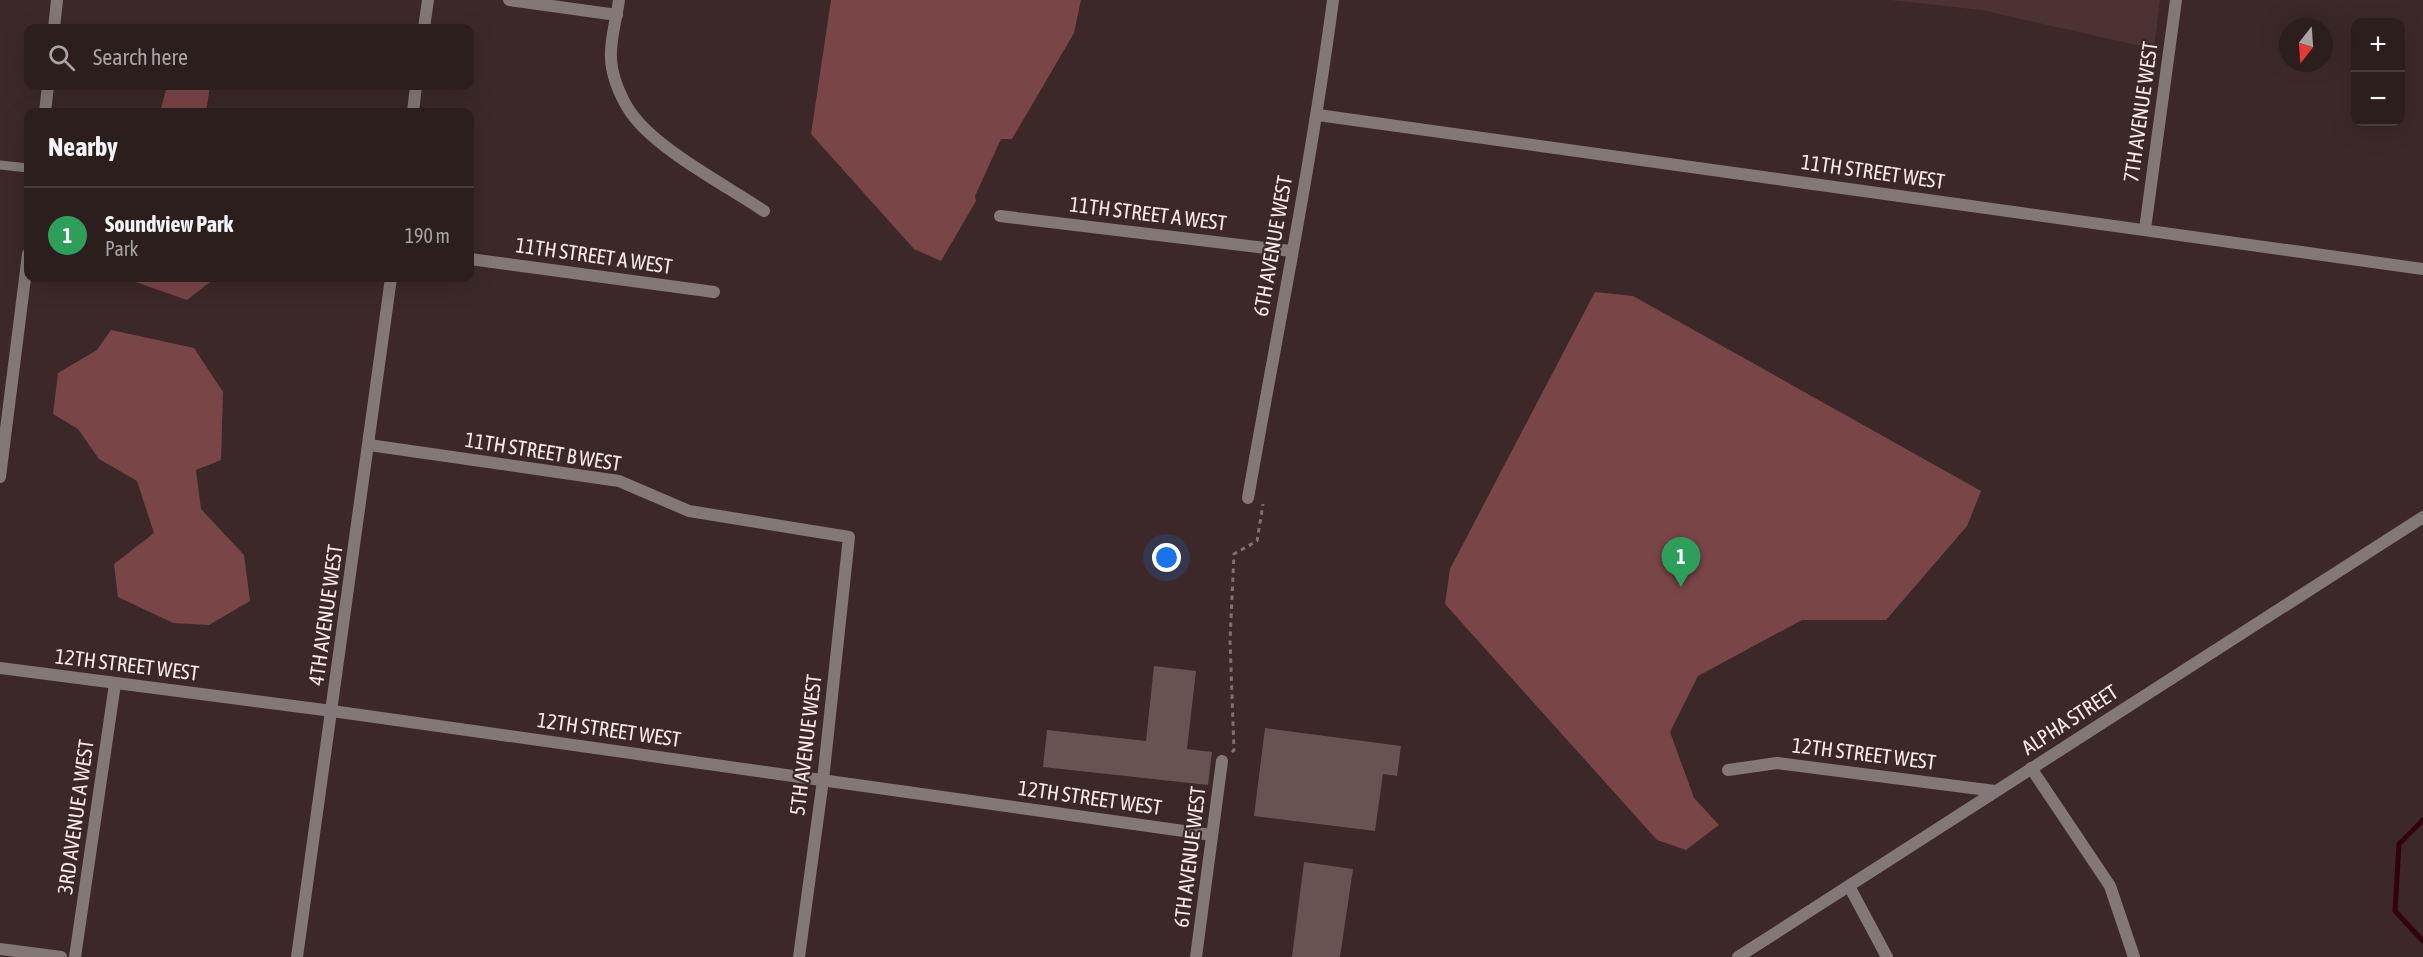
<!DOCTYPE html>
<html lang="en">
<head>
<meta charset="utf-8">
<style>
	:root { --surface:#2d1e1e; --page:#392b2b; --text:#f1f3f6; --muted:#a7a2a4; --line:#483c3c; --accent:#3ad4a5 }
	body { margin:0; font-family:"Asap Condensed",sans-serif; background:var(--page); color:var(--text) }
	.controls { position:absolute; right:18px; top:18px; display:grid; overflow:hidden; border-radius:12px; box-shadow:0 6px 24px #0002 }
	.controls button { width:54px; height:54px; display:grid; place-items:center; padding:0; border:0; border-bottom:2px solid var(--line); background:var(--surface); color:var(--text); font:30px sans-serif }
	.compass { position:absolute; left:2279px; top:18px; width:54px; height:54px; border-radius:50%; background:var(--surface); box-shadow:0 6px 24px #0002; rotate:197deg }
	.you { position:absolute; left:1167px; top:558px; width:21px; height:21px; margin:-15px; border:4px solid #fff; border-radius:50%; background:#1a73e8; box-shadow:0 0 0 9px #1a73e833 }
	.badge { display:grid; place-items:center; width:39px; height:39px; border-radius:50%; background:var(--accent); color:#fff; font-size:20px; font-weight:700 }
	.pin { position:absolute; translate:-50% -50px; filter:drop-shadow(0 2px 3px #0008) }
	.pin::after { content:''; position:absolute; top:32px; width:21px; height:18px; background:inherit; clip-path:polygon(0 0,100% 0,50% 100%) }
	.list { margin:0; padding:0; list-style:none }
	h2 { display:flex; justify-content:space-between; align-items:center; height:78px; margin:0; padding:0 24px; font-size:26px }
	h2 small { font-size:20px; font-weight:400; color:var(--muted) }
	.list li { display:grid; grid-template-columns:39px 1fr auto; gap:18px; align-items:center; box-sizing:border-box; height:96px; padding:0 24px; border-top:2px solid var(--line) }
	.list b { display:block; font-size:22px; white-space:nowrap }
	.list p { margin:0; font-size:20px; white-space:nowrap; color:var(--muted) }
	.list em { font-size:20px; font-style:normal; color:var(--muted) }
	.icon { flex:none; width:33px; height:33px; fill:none; stroke:currentColor; stroke-width:2; stroke-linecap:round; stroke-linejoin:round }
	.map { position:relative; flex:none; width:2423px; height:957px; overflow:hidden }
	.search { position:absolute; background:var(--surface); box-shadow:0 6px 24px #0002; left:24px; top:24px; width:450px; height:66px; display:flex; align-items:center; gap:15px; box-sizing:border-box; padding:0 21px; border-radius:12px; color:var(--muted); font-size:22px }
	.panel { position:absolute; background:var(--surface); box-shadow:0 6px 24px #0002; left:24px; top:108px; width:450px; height:174px; border-radius:12px }
	.map>svg:first-child { display:block }
	.built { fill:#4c3232 }
	.green { fill:#7a4547 }
	.lines { fill:none; stroke-linecap:round; stroke-linejoin:round }
	.stream { stroke:#33020a; stroke-width:5 }
	.building { fill:#685252 }
	.path { stroke:#827070; stroke-width:3; stroke-dasharray:4.5 4.5; stroke-linecap:butt }
	.service { stroke:#837777; stroke-width:9 }
	.minor { stroke:#837777; stroke-width:12 }
	.tertiary { stroke:#837777; stroke-width:12 }
	.labels { text-anchor:middle; stroke-width:4.5; stroke-linejoin:round; paint-order:stroke }
	.street-label { font-size:21px; fill:#f7e9e9; stroke:#3c2828 }
</style>
</head>
<body>
<div class="map">
<svg width="2423" height="957" viewBox="0 0 2423 957">
	<rect width="100%" height="100%" fill="#3c2828"/>
	<polygon class="built" points="1890,0 2160,0 2154,49 1981,10"/>
	<g class="green">
		<polygon points="831,0 1081,0 1074,33 1012,139 1001,139 975,196 976,201 941,261 914,249 811,134"/>
		<polygon points="167,86 210,86 206,112 160,112"/>
		<polygon points="124,278 215,278 187,300"/>
		<polygon points="1595,292 1633,296 1981,491 1967,526 1886,620 1802,620 1698,676 1670,732 1694,798 1719,825 1686,850 1657,840 1445,604 1450,569"/>
		<polygon points="111,330 194,348 223,392 221,460 196,470 201,509 244,555 250,601 209,625 173,623 118,597 114,564 154,533 137,481 99,459 78,429 53,414 58,373 97,350"/>
	</g>
	<g class="lines">
		<polyline class="stream" points="2423,820 2399,844 2395,911 2423,941"/>
	</g>
	<g class="building">
		<polygon points="1154,666 1196,671 1187,749 1212,752 1208,785 1043,767 1047,730 1146,741"/>
		<polygon points="1265,728 1401,746 1397,776 1383,774 1375,831 1254,816"/>
		<polygon points="1304,862 1353,869 1340,957 1292,957"/>
	</g>
	<g class="lines">
		<polyline class="path" points="1232,752 1234,750 1230,641 1234,554 1257,541 1263,504"/>
		<polyline class="service" points="0,165 28,168"/>
		<g class="minor">
			<polyline points="509,0 617,15"/>
			<path d="M619 0C616 22 608 46 612 68 615 84 624 105 635 118 662 152 727 186 764 211"/>
			<polyline points="54,28 57,0"/>
			<polyline points="45,112 48,86"/>
			<polyline points="1318,115 2423,269"/>
			<polyline points="1000,216 1291,251"/>
			<polyline points="2145,229 2176,0"/>
			<polyline points="470,259 714,292"/>
			<polyline points="369,445 619,481 689,511 849,537 823,780 799,957"/>
			<polyline points="0,477 28,254"/>
			<path d="M1248 498C1277 332 1311 167 1333 0"/>
			<polyline points="0,668 332,711 1212,835"/>
			<polyline points="2031,768 2110,886 2134,957"/>
			<polyline points="1728,770 1777,763 1995,791"/>
			<polyline points="1849,886 1887,957"/>
			<polyline points="0,949 61,957"/>
			<polyline points="75,957 115,684"/>
			<polyline points="1196,957 1222,761"/>
		</g>
		<g class="tertiary">
			<polyline points="424,28 428,0"/>
			<polyline points="413,112 416,86"/>
			<polyline points="297,957 391,278"/>
			<polyline points="1738,957 2423,517"/>
		</g>
	</g>
	<g class="labels">
		<g class="street-label">
			<text transform="translate(2141 112) rotate(-82)" y="7">7TH AVENUE WEST</text>
			<text transform="translate(1873 172) rotate(8)" y="7">11TH STREET WEST</text>
			<text transform="translate(1148 214) rotate(7)" y="7">11TH STREET A WEST</text>
			<text transform="translate(1273 246) rotate(-80)" y="7">6TH AVENUE WEST</text>
			<text transform="translate(594 256) rotate(8)" y="7">11TH STREET A WEST</text>
			<text transform="translate(543 452) rotate(9)" y="7">11TH STREET B WEST</text>
			<text transform="translate(326 615) rotate(-82)" y="7">4TH AVENUE WEST</text>
			<text transform="translate(127 665) rotate(7)" y="7">12TH STREET WEST</text>
			<text transform="translate(2070 720) rotate(-33)" y="7">ALPHA STREET</text>
			<text transform="translate(609 730) rotate(8)" y="7">12TH STREET WEST</text>
			<text transform="translate(806 745) rotate(-83)" y="7">5TH AVENUE WEST</text>
			<text transform="translate(1864 754) rotate(7)" y="7">12TH STREET WEST</text>
			<text transform="translate(1090 798) rotate(8)" y="7">12TH STREET WEST</text>
			<text transform="translate(76 817) rotate(-82)" y="7">3RD AVENUE A WEST</text>
			<text transform="translate(1190 857) rotate(-83)" y="7">6TH AVENUE WEST</text>
		</g>
	</g>
</svg>
<div class="controls">
<button>+</button>
<button>−</button>
</div>
<svg class="compass" viewBox="-18 -18 36 36"><path d="M0-13l5 13h-10z" fill="#e53935"/><path d="M0 13l5-13h-10z" fill="#a7a2a4"/></svg>
<div class="you"></div>
<div class="pin badge" style="left:1681px;top:587px;background:#2e9e5b">1</div>
<div class="search"><svg class="icon" aria-label="search" viewBox="0 0 24 24"><circle cx="10" cy="10" r="6"/><path d="M15 15l6 6"/></svg>Search here</div>
<section class="panel">
<h2>Nearby<small></small></h2>
<ul class="list">
<li><span class="badge" style="background:#2e9e5b">1</span><div><b>Soundview Park</b><p>Park</p></div><em>190 m</em></li>
</ul>
</section>
</div>
</body>
</html>
